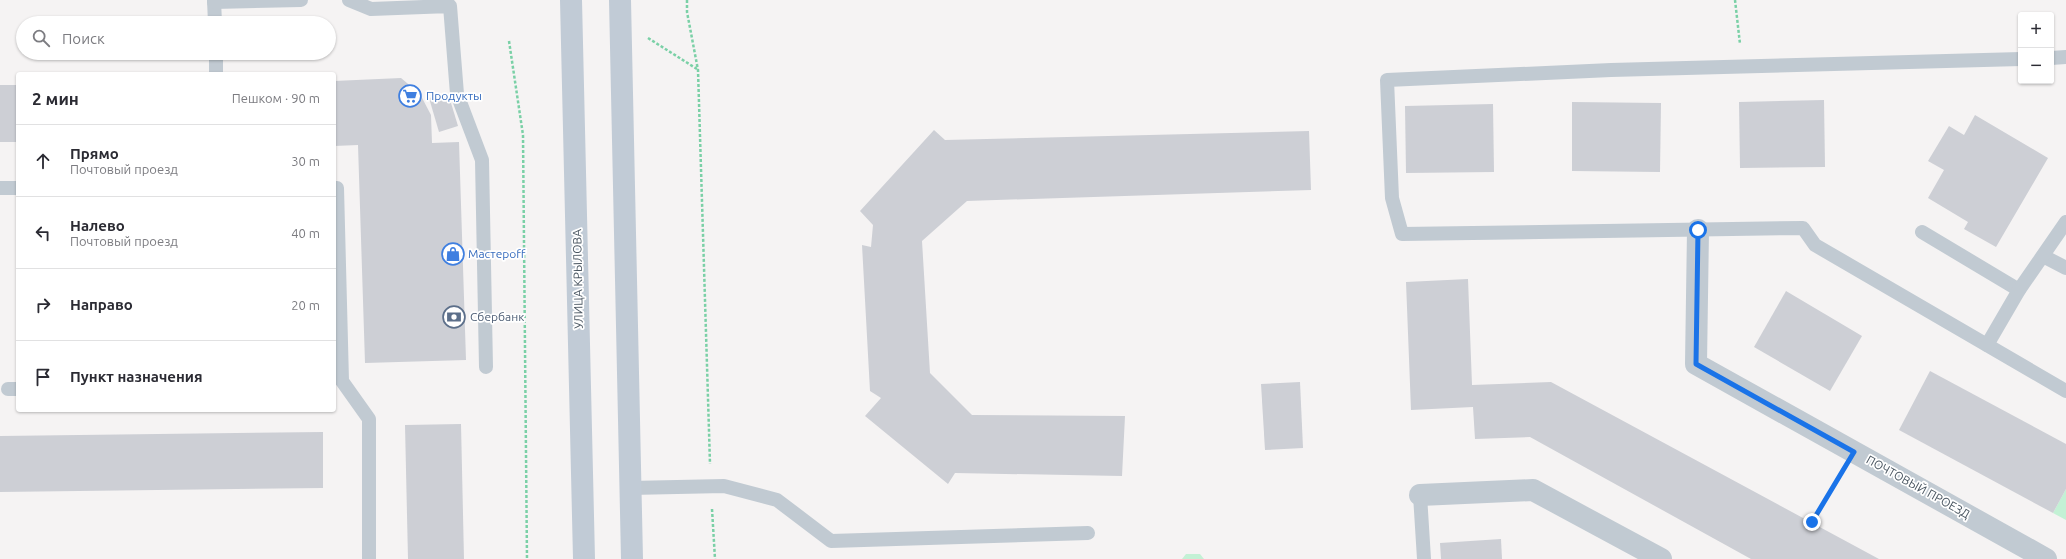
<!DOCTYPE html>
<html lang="ru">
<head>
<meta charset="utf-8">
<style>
	:root { --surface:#fff; --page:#f2f2f3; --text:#2b2b33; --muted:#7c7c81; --line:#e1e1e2 }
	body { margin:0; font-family:Ubuntu,sans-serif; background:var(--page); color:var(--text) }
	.controls { position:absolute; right:12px; top:12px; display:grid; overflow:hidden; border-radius:4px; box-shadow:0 1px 3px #0004 }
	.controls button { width:36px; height:36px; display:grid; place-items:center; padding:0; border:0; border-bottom:1px solid var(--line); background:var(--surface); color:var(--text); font:20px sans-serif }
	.stop { position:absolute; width:12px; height:12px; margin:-9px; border:3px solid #1a73e8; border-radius:50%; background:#fff }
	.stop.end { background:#1a73e8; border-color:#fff; box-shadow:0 1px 4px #0008 }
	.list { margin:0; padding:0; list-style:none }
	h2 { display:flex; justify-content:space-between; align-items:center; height:52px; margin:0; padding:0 16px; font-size:17px }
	h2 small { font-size:13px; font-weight:400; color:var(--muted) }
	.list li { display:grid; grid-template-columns:26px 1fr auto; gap:12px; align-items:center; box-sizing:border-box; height:72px; padding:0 16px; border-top:1px solid var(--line) }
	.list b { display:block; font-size:15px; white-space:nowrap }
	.list p { margin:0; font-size:13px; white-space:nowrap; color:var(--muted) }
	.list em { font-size:13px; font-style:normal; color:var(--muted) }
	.icon { flex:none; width:22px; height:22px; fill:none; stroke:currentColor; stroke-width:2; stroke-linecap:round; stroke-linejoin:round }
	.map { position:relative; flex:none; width:2066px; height:559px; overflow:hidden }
	.search { position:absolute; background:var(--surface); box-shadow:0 1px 3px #0004; left:16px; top:16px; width:320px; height:44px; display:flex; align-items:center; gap:10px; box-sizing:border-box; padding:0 14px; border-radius:22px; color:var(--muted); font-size:15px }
	.panel { position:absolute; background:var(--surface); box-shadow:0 1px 3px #0004; left:16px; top:72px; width:320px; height:340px; border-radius:4px }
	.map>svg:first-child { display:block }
	.green { fill:#c3f1d5 }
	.building { fill:#cdcfd5 }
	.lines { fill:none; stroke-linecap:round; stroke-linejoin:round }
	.path { stroke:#7ad0a6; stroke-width:2.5; stroke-dasharray:3 2; stroke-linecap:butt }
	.lane { stroke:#c1cad2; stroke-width:14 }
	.street { stroke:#c1cad2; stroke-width:22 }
	.secondary { stroke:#c1cbd6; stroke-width:22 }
	.route { stroke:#1a73e8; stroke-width:5 }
	.labels { text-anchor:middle; stroke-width:3.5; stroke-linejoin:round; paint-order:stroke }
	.shop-label { font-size:12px; fill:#366cbe; stroke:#fff; text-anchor:start }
	.street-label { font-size:12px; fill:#4a5661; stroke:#fff }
	.service-label { font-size:12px; fill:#4e5e75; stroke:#fff; text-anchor:start }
</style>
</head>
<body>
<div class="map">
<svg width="2066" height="559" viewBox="0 0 2066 559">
	<rect width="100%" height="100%" fill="#f5f3f3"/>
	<g class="green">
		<polygon points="2066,489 2066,520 2053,513"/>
		<polygon points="1186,554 1200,554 1204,559 1182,559"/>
	</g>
	<g class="building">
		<polygon points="401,78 420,94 431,115 432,143 459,142 466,360 365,363 358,145 334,146 334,81"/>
		<rect x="0" y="85" width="18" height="57"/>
		<polygon points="448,93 458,126 439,132 429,98"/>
		<polygon points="1824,100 1825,167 1740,168 1739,102"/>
		<polygon points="1572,102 1661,103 1660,172 1572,171"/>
		<polygon points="1493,104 1494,172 1406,173 1405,106"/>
		<polygon points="1975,115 2048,158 1996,247 1964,229 1968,222 1928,198 1944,170 1928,161 1949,126 1964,135"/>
		<polygon points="934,130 945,140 1309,131 1311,190 967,201 922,241 930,373 972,415 1125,416 1122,476 955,473 948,484 865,416 881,398 870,391 862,245 871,247 873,225 860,211"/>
		<polygon points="1468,279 1472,385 1551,382 1879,559 1751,559 1530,437 1475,439 1473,407 1411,410 1406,282"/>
		<polygon points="1786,291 1862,336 1830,391 1754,347"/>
		<polygon points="1930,371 2066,444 2066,489 2053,513 1899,430"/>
		<polygon points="1300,382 1303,448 1265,450 1261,384"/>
		<polygon points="461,424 464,559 408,559 405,425"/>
		<polygon points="323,432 323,488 0,492 0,436"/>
		<polygon points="1501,539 1502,559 1441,559 1440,543"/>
	</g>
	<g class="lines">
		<g class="path">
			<polyline points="687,0 687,12 698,70 710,464"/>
			<polyline points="1735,0 1740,44"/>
			<polyline points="648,38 697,69"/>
			<polyline points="509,41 523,135 527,559"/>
			<polyline points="712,509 715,559"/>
			<polyline points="1812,522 1841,475"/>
		</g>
		<g class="lane">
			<polyline points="214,0 215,23"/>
			<polyline points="349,0 371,9 450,6 457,94 482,160 486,367"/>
			<polyline points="214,2 301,0"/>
			<polyline points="216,53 216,74"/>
			<polyline points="2051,58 2066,57"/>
			<polyline points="2021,59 1611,70 1387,80 1392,198 1402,234 1803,228 1815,245 2066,391"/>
			<polyline points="0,188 18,188"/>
			<polyline points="334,188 337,188 342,381 369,419 369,559"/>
			<polyline points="1922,232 2019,290"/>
			<polyline points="2043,256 2066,268"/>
			<polyline points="1987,345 2019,290 2066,222"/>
			<polyline points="8,389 18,389"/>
			<polyline points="630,488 724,486 777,500 831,541 1088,533"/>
			<polyline points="1420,495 1424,559"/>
		</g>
		<g class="street">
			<polyline points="1698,230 1696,364 2046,559"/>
			<polyline points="1420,495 1533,490 1661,559"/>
		</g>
		<g class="secondary">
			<polyline points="571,0 584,559"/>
			<polyline points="620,0 632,559"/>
		</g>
	</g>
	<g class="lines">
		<polyline class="route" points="1698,230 1696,364 1854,452 1812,522"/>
	</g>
	<defs>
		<g id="supermarket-ring" transform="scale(1.15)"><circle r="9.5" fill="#fff" stroke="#3f7fe0" stroke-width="1.5"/><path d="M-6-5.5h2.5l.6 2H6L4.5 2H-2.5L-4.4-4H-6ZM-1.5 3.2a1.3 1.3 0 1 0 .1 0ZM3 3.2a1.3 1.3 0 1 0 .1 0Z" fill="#3f7fe0"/></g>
		<g id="shop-ring" transform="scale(1.15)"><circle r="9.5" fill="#fff" stroke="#3f7fe0" stroke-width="1.5"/><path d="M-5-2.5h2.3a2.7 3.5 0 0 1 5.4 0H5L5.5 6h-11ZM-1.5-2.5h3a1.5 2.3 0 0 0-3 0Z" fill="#3f7fe0"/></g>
		<g id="bank-ring" transform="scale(1.15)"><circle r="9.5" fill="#fff" stroke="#5c6f8a" stroke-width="1.5"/><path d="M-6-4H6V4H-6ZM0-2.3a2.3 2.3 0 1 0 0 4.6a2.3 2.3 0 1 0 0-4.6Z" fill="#5c6f8a"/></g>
	</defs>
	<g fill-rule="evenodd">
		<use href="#supermarket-ring" x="410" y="96"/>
		<use href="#shop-ring" x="453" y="254"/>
		<use href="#bank-ring" x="454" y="317"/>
	</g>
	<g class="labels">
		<g class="shop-label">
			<text x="426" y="100">Продукты</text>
			<text x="468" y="258">Мастерoff</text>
		</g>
		<g class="street-label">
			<text transform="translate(578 279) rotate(-91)" y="4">УЛИЦА КРЫЛОВА</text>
			<text transform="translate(1918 487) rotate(29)" y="4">ПОЧТОВЫЙ ПРОЕЗД</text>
		</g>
		<g class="service-label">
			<text x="470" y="321">Сбербанк</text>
		</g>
	</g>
</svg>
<div class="controls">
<button>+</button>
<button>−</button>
</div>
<div class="stop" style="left:1698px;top:230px"></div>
<div class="stop end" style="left:1812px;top:522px"></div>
<div class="search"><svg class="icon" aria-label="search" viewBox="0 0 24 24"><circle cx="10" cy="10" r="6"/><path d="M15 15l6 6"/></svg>Поиск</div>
<section class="panel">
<h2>2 мин<small>Пешком · 90 m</small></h2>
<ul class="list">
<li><svg class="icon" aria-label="ahead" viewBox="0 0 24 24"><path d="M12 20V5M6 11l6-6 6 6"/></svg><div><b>Прямо</b><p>Почтовый проезд</p></div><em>30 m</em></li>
<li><svg class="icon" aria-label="left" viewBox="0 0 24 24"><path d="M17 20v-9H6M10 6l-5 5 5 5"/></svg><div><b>Налево</b><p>Почтовый проезд</p></div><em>40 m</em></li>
<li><svg class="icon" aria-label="right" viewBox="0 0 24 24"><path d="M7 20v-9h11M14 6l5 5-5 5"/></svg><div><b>Направо</b></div><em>20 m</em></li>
<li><svg class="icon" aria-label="arrive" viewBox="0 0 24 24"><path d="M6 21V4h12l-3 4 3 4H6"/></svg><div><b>Пункт назначения</b></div></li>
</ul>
</section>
</div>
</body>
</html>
